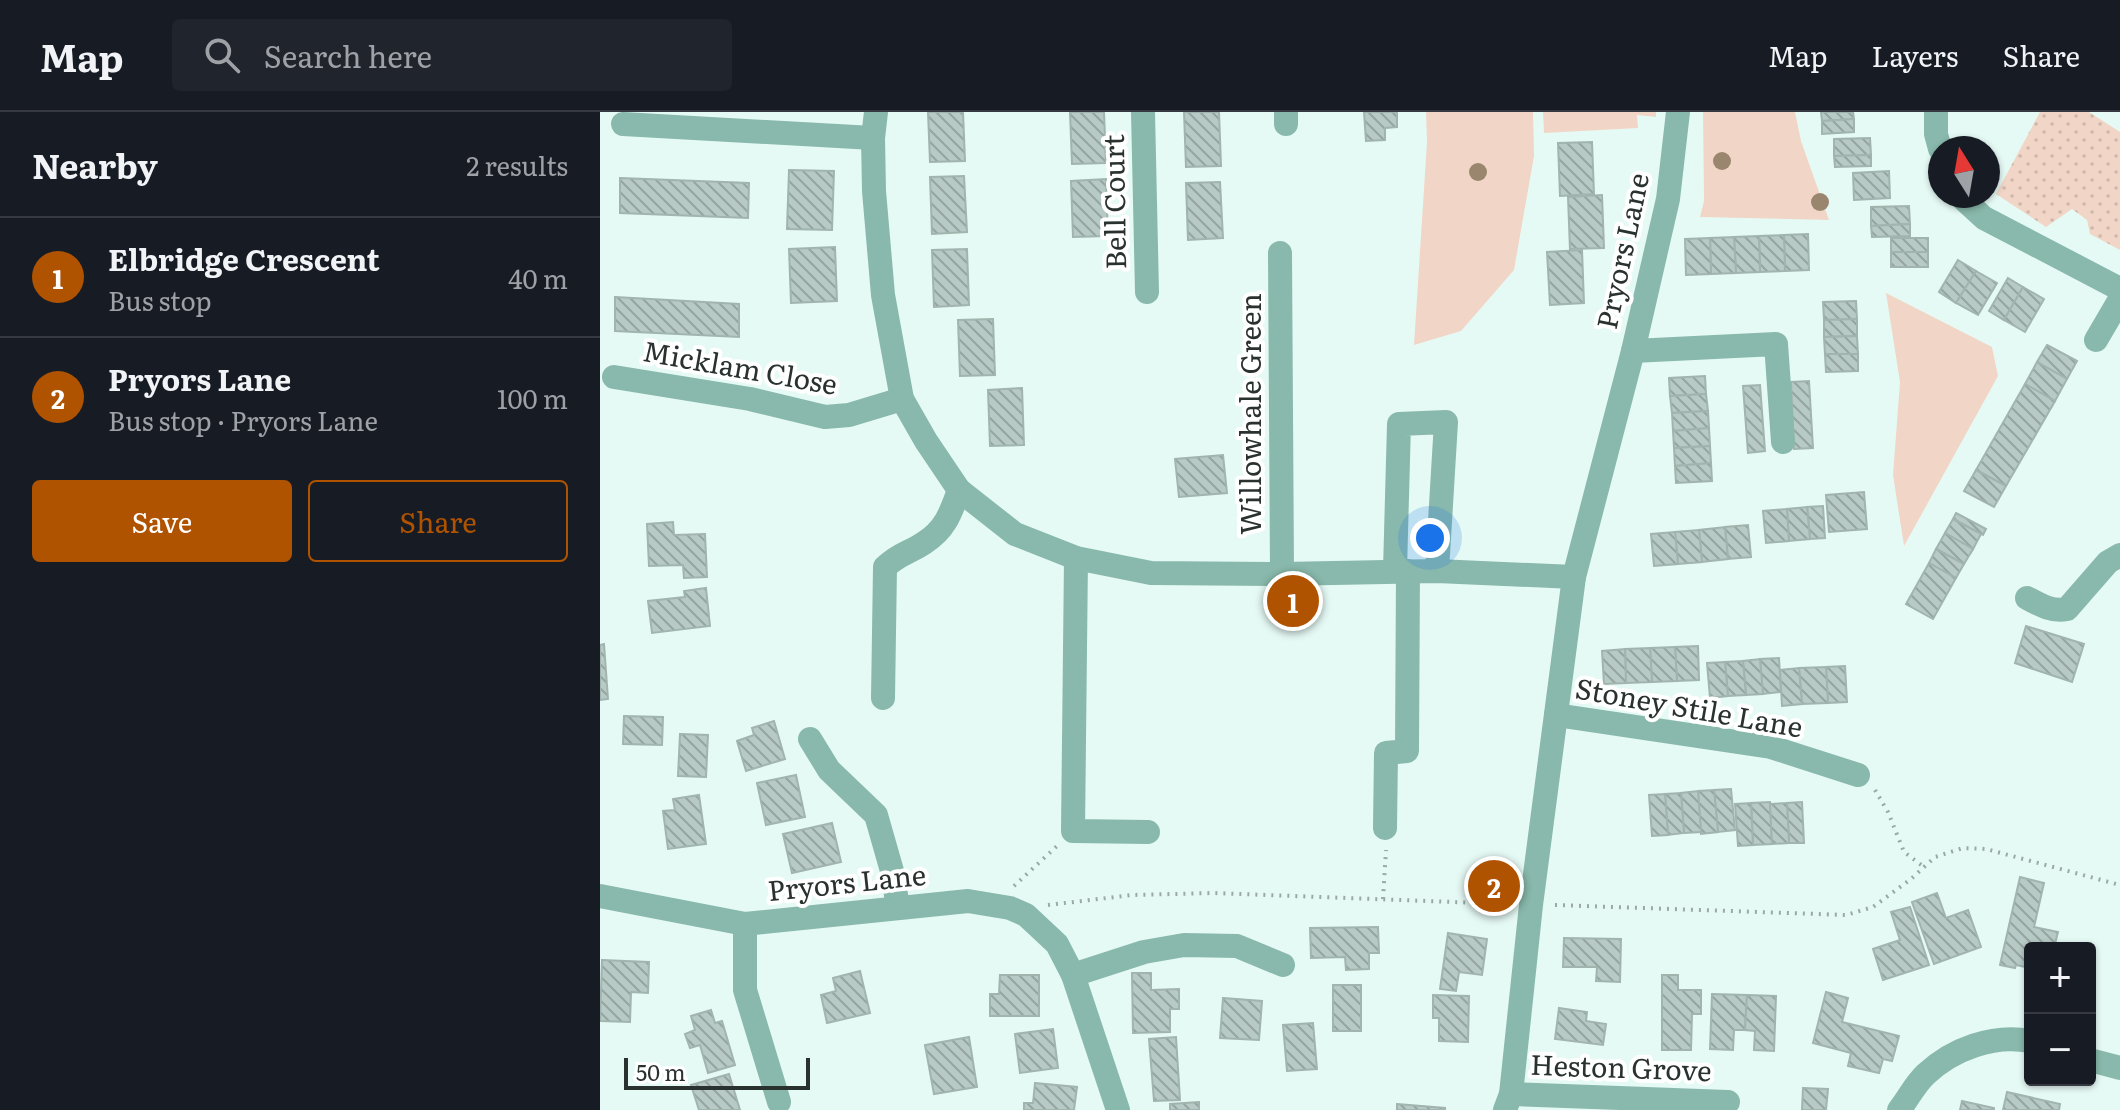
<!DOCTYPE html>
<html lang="en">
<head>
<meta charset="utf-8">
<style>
	:root { --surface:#171b24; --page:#20242c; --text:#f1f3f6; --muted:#9ea1a6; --line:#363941; --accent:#b05300 }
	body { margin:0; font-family:Literata,serif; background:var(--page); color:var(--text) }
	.controls { position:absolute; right:24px; bottom:24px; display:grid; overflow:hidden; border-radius:8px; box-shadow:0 2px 6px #0004 }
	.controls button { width:72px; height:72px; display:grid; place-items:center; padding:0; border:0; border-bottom:2px solid var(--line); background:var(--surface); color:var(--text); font:40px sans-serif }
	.compass { position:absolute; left:1328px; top:24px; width:72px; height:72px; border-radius:50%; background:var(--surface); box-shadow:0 2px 6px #0004; rotate:349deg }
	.scale { position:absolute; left:24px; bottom:20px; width:186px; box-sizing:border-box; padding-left:8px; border:4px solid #2a3230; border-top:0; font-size:22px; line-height:28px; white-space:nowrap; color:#2a3230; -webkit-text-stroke:6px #fff; paint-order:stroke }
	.you { position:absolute; left:830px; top:426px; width:28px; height:28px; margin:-20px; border:6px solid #fff; border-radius:50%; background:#1a73e8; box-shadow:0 0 0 12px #1a73e833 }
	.badge { display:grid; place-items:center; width:52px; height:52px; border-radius:50%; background:var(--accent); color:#fff; font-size:26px; font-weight:700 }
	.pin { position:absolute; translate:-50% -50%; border:4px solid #fff; box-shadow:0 2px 8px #0006 }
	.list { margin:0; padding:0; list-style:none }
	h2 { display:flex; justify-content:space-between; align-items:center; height:104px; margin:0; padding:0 32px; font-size:34px }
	h2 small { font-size:26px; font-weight:400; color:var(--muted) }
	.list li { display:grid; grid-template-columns:52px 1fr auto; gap:24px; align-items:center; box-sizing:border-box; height:120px; padding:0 32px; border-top:2px solid var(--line) }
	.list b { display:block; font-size:30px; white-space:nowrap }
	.list p { margin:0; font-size:26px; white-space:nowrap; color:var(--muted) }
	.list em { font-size:26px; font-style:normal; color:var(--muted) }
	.actions { display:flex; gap:16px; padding:24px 32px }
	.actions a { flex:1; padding:18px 0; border:2px solid var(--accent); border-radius:8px; text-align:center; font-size:28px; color:var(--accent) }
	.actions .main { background:var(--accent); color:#fff }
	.icon { flex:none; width:44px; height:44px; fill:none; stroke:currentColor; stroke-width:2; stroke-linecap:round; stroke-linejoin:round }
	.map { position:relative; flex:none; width:1520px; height:998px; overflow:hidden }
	header { display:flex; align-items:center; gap:48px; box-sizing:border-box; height:112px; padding:0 40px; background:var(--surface); border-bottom:2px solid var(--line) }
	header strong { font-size:38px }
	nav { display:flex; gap:44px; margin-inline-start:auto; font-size:28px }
	.search { width:560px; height:72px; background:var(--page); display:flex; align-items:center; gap:20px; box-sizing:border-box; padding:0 28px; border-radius:8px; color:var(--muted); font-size:30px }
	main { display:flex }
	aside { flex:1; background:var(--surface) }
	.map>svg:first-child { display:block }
	.grass { fill:#f1d6c7 }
	.park { fill:url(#park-dots) }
	.building { fill:url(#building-back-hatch); stroke:#a1b4ae; stroke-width:2 }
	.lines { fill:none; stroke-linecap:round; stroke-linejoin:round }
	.path { stroke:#9aa9a5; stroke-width:4; stroke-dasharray:2 6; stroke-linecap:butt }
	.minor { stroke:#89b9ac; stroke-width:24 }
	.tree { fill:#9a866e }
	.labels { text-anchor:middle; stroke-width:8; stroke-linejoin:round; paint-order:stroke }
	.street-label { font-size:28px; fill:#2a3230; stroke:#fff }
</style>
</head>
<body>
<header>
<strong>Map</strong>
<div class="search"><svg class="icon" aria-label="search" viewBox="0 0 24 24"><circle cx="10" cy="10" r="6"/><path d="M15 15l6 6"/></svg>Search here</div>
<nav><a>Map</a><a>Layers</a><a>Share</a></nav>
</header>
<main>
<aside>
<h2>Nearby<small>2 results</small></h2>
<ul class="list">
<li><span class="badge">1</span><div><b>Elbridge Crescent</b><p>Bus stop</p></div><em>40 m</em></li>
<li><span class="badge">2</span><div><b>Pryors Lane</b><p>Bus stop · Pryors Lane</p></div><em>100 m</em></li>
</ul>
<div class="actions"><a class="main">Save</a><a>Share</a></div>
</aside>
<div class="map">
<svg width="1520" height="998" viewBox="0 0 1520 998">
	<defs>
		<pattern id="park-dots" width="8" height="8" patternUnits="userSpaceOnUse" patternTransform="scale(2)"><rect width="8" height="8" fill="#f1d6c7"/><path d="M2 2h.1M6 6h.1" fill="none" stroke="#cfb8ab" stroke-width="1.8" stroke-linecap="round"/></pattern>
		<pattern id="building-back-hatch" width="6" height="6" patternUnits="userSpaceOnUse" patternTransform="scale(2)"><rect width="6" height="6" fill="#b7cac5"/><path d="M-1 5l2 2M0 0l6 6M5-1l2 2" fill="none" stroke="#95a5a0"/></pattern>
	</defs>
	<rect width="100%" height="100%" fill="#e6faf5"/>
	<g class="grass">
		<polygon points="826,0 933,0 934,44 914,158 861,219 814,233 827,30"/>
		<polygon points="943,0 1056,0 1056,5 1037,3 1038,16 944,21"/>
		<polygon points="1103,0 1195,0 1201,29 1229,108 1100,105 1104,89"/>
		<polygon points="1286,181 1392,235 1398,264 1304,434 1293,363 1300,270"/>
	</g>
	<polygon class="park" points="1440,0 1489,0 1520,20 1520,138 1490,122 1487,108 1472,97 1446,115 1396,82"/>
	<g class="building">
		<polygon points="328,0 363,0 365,49 330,50"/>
		<polygon points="470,0 504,0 506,51 472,52"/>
		<polygon points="584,0 619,0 621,54 586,55"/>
		<polygon points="764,0 797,0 797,15 785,16 785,28 766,29"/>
		<polygon points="1221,0 1253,0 1254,7 1222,9"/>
		<polygon points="1254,7 1254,20 1222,22 1222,9"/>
		<polygon points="1270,26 1271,43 1234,44 1234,27"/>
		<polygon points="992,30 994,82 960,84 958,31"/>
		<polygon points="1271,43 1271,54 1235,55 1234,44"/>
		<polygon points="189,58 234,59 232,118 187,117"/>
		<polygon points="1289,59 1290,86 1254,88 1253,61"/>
		<polygon points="364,64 367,120 332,122 330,65"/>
		<polygon points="20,66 149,71 148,106 20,101"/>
		<polygon points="506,67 508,124 473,125 471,69"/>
		<polygon points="620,70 623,126 588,128 586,71"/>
		<polygon points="1002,83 1004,136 970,137 968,85"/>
		<polygon points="1309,94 1310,112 1271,114 1271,95"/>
		<polygon points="1310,112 1310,124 1272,125 1271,114"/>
		<polygon points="1208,122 1209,158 1185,159 1184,123"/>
		<polygon points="1184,123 1185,159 1160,160 1159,124"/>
		<polygon points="1159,124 1160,160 1136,161 1134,125"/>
		<polygon points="1134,125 1136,161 1111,162 1110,126"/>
		<polygon points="1110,126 1111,162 1086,163 1085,127"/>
		<rect x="1291" y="126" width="37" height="14"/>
		<polygon points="235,135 237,189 191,191 189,137"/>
		<polygon points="367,137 369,193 334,195 332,138"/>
		<polygon points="982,138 984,191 950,193 947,140"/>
		<rect x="1291" y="140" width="37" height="15"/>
		<polygon points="1358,148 1376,159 1356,191 1339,180"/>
		<polygon points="1376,159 1397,171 1378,203 1356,191"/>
		<polygon points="1408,166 1423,175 1404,208 1389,199"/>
		<polygon points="1423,175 1444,187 1425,220 1404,208"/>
		<polygon points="15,185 139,192 139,225 15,219"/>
		<polygon points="1256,189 1257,207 1224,208 1223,190"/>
		<polygon points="393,207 395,263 360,264 358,208"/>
		<polygon points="1257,207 1257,224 1224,225 1224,208"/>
		<polygon points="1257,224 1258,242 1225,242 1224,225"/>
		<polygon points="1447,233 1477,249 1467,267 1437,250"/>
		<polygon points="1225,242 1258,242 1258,259 1226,260"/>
		<polygon points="1437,250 1467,267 1455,289 1425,272"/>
		<polygon points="1105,264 1106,282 1070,284 1069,266"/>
		<polygon points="1209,269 1213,336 1194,337 1191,270"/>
		<polygon points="1425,272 1455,289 1406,374 1376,358"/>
		<polygon points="1160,273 1165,339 1148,341 1143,274"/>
		<polygon points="422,276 424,333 390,334 388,278"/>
		<polygon points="1106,282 1108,299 1072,301 1070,284"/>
		<polygon points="1108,299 1109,316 1073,319 1072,301"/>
		<polygon points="1109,316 1110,334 1074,336 1073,319"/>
		<polygon points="1110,334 1111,351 1075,354 1074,336"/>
		<polygon points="623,343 627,381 579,385 575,347"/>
		<polygon points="1111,351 1112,369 1076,371 1075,354"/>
		<polygon points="1376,358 1406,374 1394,395 1364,379"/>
		<polygon points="1264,380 1267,417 1229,420 1226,383"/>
		<polygon points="1223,394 1225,426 1210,427 1207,395"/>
		<polygon points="1207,395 1210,427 1189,429 1187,397"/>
		<polygon points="1187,397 1189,429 1166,431 1163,399"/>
		<polygon points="1356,401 1386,417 1383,423 1353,407"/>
		<polygon points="1353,407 1381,422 1373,437 1345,421"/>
		<polygon points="73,410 74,423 105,422 107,465 84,466 83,453 49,454 47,412"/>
		<polygon points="1148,413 1151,445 1128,447 1125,415"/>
		<polygon points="1125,415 1128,447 1102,450 1099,418"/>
		<polygon points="1099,418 1102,450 1078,452 1075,420"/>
		<polygon points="1075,420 1078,452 1054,454 1051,422"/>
		<polygon points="1345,421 1373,437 1364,452 1336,437"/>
		<polygon points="1336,437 1364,452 1356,466 1329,451"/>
		<polygon points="1329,451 1356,466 1333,507 1306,492"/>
		<polygon points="106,476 110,514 52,521 48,489 85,485 84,479"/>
		<polygon points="1426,514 1484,532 1472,570 1415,551"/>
		<polygon points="4,532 8,587 0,588 0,533"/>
		<polygon points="1098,534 1099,568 1077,569 1075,535"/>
		<polygon points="1075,535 1077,569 1052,570 1050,536"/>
		<polygon points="1050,536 1052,570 1026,571 1025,537"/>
		<polygon points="1025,537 1026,571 1004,572 1002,539"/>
		<polygon points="1179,546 1181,580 1163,582 1160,547"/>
		<polygon points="1160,547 1163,582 1146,583 1143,549"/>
		<polygon points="1143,549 1146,583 1128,584 1125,550"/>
		<polygon points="1125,550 1128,584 1110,586 1107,551"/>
		<polygon points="1245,554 1247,590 1228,591 1226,555"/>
		<polygon points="1226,555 1228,591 1202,592 1199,556"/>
		<polygon points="1199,556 1202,592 1182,594 1180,558"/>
		<polygon points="24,604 63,605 62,633 23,632"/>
		<polygon points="174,609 185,647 146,659 137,629 154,623 152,616"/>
		<polygon points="80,622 108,623 106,665 78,664"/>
		<polygon points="196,663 205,705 166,713 157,671"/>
		<polygon points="1131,677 1135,718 1118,720 1114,678"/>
		<polygon points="1114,678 1118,720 1101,722 1098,679"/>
		<polygon points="1098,679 1101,720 1084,721 1081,681"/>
		<polygon points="1081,681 1084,721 1068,723 1065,682"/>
		<polygon points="1065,682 1068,723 1052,724 1049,683"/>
		<polygon points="99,683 106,732 68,737 63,699 75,698 73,687"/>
		<polygon points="1170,690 1172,732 1153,733 1151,691"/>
		<polygon points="1202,690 1204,731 1189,731 1187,691"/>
		<polygon points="1151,691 1153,733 1138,734 1135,692"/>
		<polygon points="1187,691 1189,731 1172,732 1170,692"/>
		<polygon points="232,711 241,750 192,761 183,722"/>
		<polygon points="1420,765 1444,771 1434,815 1458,820 1454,836 1430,836 1430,856 1416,853 1415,856 1400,853"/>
		<polygon points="1337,781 1346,806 1368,798 1381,835 1334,852 1312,790"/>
		<polygon points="1310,795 1329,853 1283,868 1273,837 1300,828 1291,800"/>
		<polygon points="778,815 779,841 769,841 769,857 746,858 745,845 711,846 710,816"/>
		<polygon points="848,821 887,827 882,863 859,860 856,879 840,877"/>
		<polygon points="964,826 1021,827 1020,870 996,869 997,855 963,855"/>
		<polygon points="2,848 49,850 48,881 31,880 30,910 0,909"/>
		<polygon points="260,859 270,901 227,911 221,883 236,879 233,866"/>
		<polygon points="532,861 551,861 551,878 579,877 579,897 570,897 570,920 533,921"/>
		<polygon points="400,863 439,863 439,904 390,904 390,882 399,882"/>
		<polygon points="1062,863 1078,863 1078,878 1101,878 1101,902 1092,902 1091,938 1062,938"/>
		<rect x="733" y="873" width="28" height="46"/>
		<polygon points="1226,880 1248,886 1242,910 1299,924 1292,949 1283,947 1279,961 1248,954 1251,941 1213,931"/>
		<polygon points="1112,882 1147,883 1145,918 1134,918 1133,938 1110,937"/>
		<polygon points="833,883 869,884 868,930 839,929 839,906 833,906"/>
		<polygon points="1147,883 1176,884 1174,939 1154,938 1155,919 1145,918"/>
		<polygon points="623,886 662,889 659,928 620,926"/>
		<polygon points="959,896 987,900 986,909 1006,912 1003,933 955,927"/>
		<polygon points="111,898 115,911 122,909 135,953 108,961 100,933 90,936 85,922 95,918 91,904"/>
		<polygon points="713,911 717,957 687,959 683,913"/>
		<polygon points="453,917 458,956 420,961 415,922"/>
		<polygon points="369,925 377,975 334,982 325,933"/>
		<polygon points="576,925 580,988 554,989 549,927"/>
		<polygon points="129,962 140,998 99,998 91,973"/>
		<polygon points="435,971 477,975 474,998 424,998 424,991 433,991"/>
		<polygon points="1203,976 1228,977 1226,998 1202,998"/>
		<polygon points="1407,980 1460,992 1459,998 1403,998"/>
		<polygon points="1362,989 1394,996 1394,998 1360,998"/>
		<polygon points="599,990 599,998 570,998 570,992"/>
		<polygon points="797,992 845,996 845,998 797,998"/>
	</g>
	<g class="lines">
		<g class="path">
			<polyline points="1275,678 1288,700 1304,740 1324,755"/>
			<polyline points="414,774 457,734"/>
			<polyline points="783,787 786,738"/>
			<polyline points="448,793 532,783 614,781 907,792"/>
			<polyline points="955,793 1246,803 1273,795 1311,767 1335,745 1363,736 1386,737 1520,773"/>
		</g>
		<g class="minor">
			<polyline points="276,0 273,26 274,79 283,183 302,287 326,329 359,378 415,422 476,446 551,461 682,462 837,459 974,465"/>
			<polyline points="543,0 547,180"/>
			<polyline points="686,0 686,12"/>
			<polyline points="1336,0 1336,22 1340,37"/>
			<polyline points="23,12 273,26"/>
			<polyline points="1360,84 1384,106 1520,177"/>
			<polyline points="680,141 682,462"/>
			<polyline points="1496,228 1520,187"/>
			<polyline points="1033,239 1176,232 1183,330"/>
			<polyline points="14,265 150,287 225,305 249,303 302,287"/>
			<polyline points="476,446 473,719 548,720"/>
			<polyline points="795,458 799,312 846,310 837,459"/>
			<path d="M1427 486C1440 493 1452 500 1467 497L1508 450 1520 443"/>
			<path d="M283 586 285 455C300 441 309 441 324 431 346 417 351 400 359 378"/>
			<polyline points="956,603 1171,635 1258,663"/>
			<polyline points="210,627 229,658 276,703 292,759 298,795"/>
			<polyline points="785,716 786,641 807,639 808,459"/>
			<polyline points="0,784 145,812 368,789 410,796 426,803 457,832 473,863 518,998"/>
			<polyline points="145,812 145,878 179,990"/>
			<polyline points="473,863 544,840 584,833 637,834 683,853"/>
			<polyline points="1490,948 1520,956"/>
			<polyline points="911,982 1128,990"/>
			<polyline points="905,998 911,982 931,793 974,465 1033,239 1068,87 1078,0"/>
			<path d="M1299 998C1308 987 1315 972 1326 962 1353 937 1393 922 1430 929"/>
		</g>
	</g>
	<g class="tree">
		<circle cx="1122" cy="49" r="9"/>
		<circle cx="878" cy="60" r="9"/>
		<circle cx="1220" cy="90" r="9"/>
	</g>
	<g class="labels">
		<g class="street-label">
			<text transform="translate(515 90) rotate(-91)" y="10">Bell Court</text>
			<text transform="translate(1023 139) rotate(-78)" y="10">Pryors Lane</text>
			<text transform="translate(140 256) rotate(10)" y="10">Micklam Close</text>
			<text transform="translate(651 302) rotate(-90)" y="10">Willowhale Green</text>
			<text transform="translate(1089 596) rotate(10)" y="10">Stoney Stile Lane</text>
			<text transform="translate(247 771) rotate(-6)" y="10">Pryors Lane</text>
			<text transform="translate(1021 956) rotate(2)" y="10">Heston Grove</text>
		</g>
	</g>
</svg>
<div class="controls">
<button>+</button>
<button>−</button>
</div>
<svg class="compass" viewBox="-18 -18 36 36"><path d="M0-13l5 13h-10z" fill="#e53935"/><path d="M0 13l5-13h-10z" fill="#9ea1a6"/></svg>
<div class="scale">50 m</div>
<div class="you"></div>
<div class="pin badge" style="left:693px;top:489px">1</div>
<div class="pin badge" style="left:894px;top:774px">2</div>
</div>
</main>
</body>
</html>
